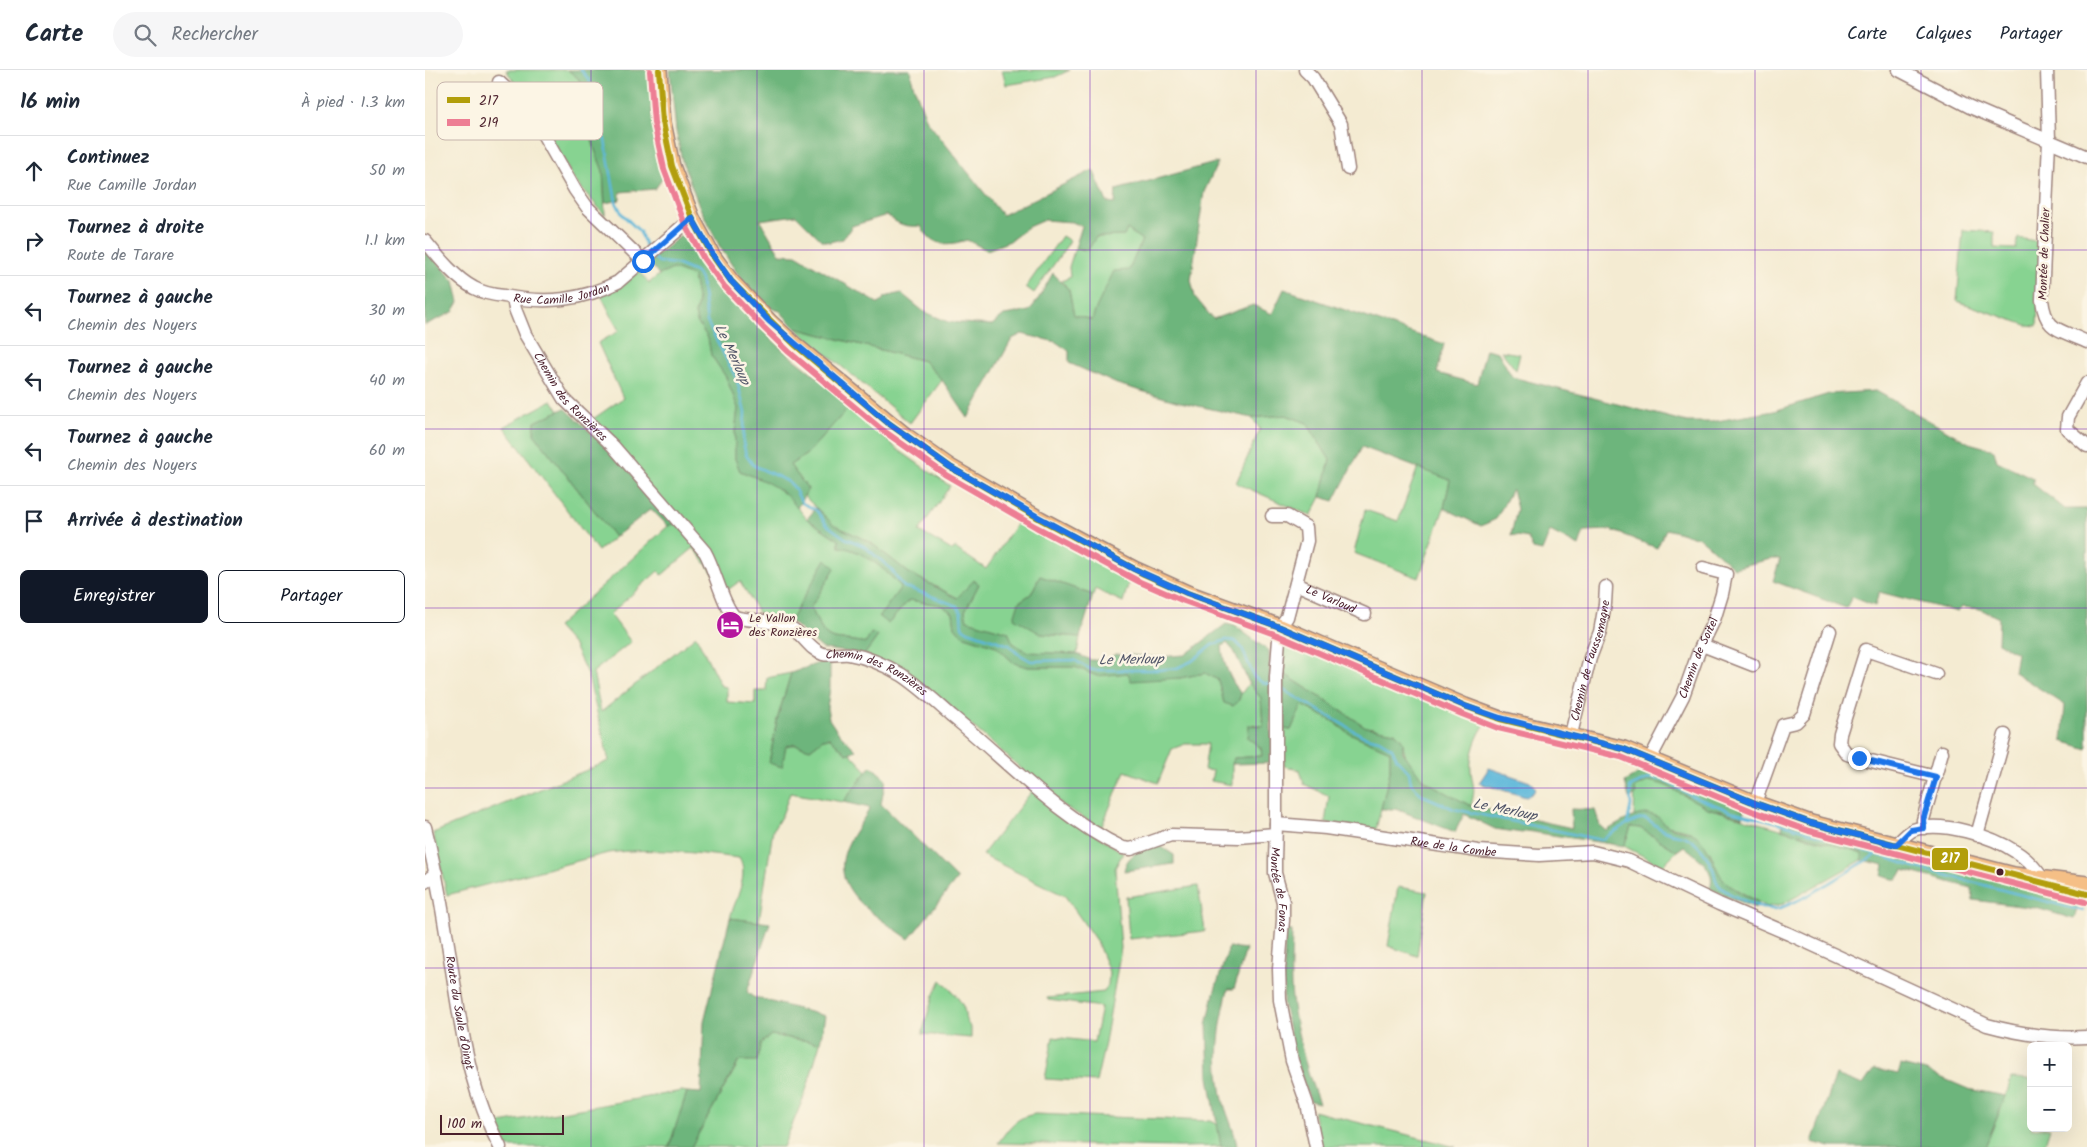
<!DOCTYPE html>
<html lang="fr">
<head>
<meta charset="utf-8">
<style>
	:root { --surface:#fff; --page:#f6f6f7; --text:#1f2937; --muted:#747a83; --line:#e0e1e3; --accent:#111827 }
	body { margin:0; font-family:Kalam,sans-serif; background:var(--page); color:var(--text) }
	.controls { position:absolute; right:15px; bottom:15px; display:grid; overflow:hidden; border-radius:8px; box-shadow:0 5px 20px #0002 }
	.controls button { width:45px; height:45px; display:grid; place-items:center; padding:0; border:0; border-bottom:1px solid var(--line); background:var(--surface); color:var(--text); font:25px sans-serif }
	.scale { position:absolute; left:15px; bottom:12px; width:124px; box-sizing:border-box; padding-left:5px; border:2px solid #4a1f2b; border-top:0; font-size:14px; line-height:18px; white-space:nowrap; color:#4a1f2b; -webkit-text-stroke:4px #fcf5e5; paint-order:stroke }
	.stop { position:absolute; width:15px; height:15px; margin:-11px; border:4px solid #1a73e8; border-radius:50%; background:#fff }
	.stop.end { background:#1a73e8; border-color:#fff; box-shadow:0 1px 5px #0008 }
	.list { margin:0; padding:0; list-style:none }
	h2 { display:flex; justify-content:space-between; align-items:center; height:65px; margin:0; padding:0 20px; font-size:21px }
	h2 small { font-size:16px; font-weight:400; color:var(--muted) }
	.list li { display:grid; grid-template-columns:32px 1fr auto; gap:15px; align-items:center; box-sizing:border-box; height:70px; padding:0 20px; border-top:1px solid var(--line) }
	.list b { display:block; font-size:19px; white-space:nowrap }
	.list p { margin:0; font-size:16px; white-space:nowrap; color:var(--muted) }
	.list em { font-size:16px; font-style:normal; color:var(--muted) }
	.actions { display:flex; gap:10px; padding:15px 20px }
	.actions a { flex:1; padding:11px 0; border:1px solid var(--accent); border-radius:8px; text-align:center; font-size:18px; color:var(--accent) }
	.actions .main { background:var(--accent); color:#fff }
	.icon { flex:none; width:28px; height:28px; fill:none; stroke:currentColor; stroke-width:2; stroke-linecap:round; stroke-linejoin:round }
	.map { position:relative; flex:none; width:1662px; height:1077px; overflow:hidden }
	header { display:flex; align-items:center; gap:30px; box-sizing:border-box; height:70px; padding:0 25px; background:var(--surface); border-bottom:1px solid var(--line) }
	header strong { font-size:24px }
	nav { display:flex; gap:28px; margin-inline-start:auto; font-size:18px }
	.search { width:350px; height:45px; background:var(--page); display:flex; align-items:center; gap:12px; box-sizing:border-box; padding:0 18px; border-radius:28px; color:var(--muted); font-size:19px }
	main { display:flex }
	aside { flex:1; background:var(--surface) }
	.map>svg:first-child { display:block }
	.green { fill:#87d391; stroke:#68795e }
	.forest { fill:#6db57b; stroke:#5c6a53; fill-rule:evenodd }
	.water { fill:#5cb7da; stroke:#536b82 }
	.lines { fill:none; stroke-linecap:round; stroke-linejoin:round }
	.stream { stroke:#5cb7da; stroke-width:2.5 }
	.minor-casing { stroke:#9f857e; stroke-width:15 }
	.major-casing { stroke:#9f857e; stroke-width:18 }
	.minor { stroke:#fff; stroke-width:12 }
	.major { stroke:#f5bf86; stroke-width:15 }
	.bus-1-casing { stroke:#fcf5e5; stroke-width:10 }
	.bus-2-casing { stroke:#fcf5e5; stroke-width:10 }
	.bus-1 { stroke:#b29e0b; stroke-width:6 }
	.bus-2 { stroke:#ed7e94; stroke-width:6 }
	.route { stroke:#1a73e8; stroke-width:6 }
	.grid { fill:none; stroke:#7b2cbf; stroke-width:1; stroke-opacity:0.55 }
	.bus-dot { fill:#4a1f2b; stroke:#fcf5e5; stroke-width:2 }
	.labels { text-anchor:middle; stroke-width:5; stroke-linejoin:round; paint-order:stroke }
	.street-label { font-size:12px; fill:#4a1f2b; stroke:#fcf5e5 }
	.poi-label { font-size:12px; fill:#4a1f2b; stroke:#fcf5e5; text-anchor:start }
	.water-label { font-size:14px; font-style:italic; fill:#505468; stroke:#fcf5e5 }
	.key { fill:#fcf5e5; stroke:#c7b5ad; stroke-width:1 }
	.key-label { font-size:14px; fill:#4a1f2b }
	.line-badge { stroke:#fcf5e5; stroke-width:2 }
	.badge-label { font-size:14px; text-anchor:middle; font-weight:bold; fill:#fff }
</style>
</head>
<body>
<header>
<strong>Carte</strong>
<div class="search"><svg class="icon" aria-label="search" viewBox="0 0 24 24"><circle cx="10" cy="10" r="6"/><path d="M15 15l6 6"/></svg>Rechercher</div>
<nav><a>Carte</a><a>Calques</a><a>Partager</a></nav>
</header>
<main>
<aside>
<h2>16 min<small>À pied · 1.3 km</small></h2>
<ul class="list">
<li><svg class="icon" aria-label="ahead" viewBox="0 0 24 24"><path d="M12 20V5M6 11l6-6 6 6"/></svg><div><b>Continuez</b><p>Rue Camille Jordan</p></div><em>50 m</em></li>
<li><svg class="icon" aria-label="right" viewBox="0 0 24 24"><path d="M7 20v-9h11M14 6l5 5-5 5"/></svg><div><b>Tournez à droite</b><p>Route de Tarare</p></div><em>1.1 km</em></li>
<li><svg class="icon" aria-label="left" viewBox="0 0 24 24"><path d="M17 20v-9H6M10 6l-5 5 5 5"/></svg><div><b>Tournez à gauche</b><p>Chemin des Noyers</p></div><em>30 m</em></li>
<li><svg class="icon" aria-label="left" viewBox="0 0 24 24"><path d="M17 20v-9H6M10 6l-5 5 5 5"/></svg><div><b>Tournez à gauche</b><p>Chemin des Noyers</p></div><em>40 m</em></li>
<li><svg class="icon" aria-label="left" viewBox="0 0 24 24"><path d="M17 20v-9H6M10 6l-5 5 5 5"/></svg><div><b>Tournez à gauche</b><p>Chemin des Noyers</p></div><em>60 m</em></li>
<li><svg class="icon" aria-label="arrive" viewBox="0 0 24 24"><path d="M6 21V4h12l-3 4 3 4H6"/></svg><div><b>Arrivée à destination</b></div></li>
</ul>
<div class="actions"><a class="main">Enregistrer</a><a>Partager</a></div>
</aside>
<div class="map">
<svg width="1662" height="1077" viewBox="0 0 1662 1077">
	<rect width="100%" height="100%" fill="#fcf5e5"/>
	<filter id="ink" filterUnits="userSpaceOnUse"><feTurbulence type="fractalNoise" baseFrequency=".02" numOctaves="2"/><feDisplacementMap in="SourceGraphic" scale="10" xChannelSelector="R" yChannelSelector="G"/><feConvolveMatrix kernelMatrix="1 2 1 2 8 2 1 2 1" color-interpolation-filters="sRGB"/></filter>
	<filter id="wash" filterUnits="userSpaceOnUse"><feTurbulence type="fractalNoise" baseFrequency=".0096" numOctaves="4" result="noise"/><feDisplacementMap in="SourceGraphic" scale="20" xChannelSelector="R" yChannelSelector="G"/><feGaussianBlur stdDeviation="1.12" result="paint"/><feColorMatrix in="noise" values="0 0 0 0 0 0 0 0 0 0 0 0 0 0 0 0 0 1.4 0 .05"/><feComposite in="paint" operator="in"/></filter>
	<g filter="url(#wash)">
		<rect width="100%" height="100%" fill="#f4ebd2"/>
		<g class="green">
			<polygon points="81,0 143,0 153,8 159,20 160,45 170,80 178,101 180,145 150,111 104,33"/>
			<polygon points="577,0 645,0 630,7 581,15"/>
			<polygon points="702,159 717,170 704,200 672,236 667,250 648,245 644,220 637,211 645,207 644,197 650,178 663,180 671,167 699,166"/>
			<polygon points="1538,160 1569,162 1569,178 1591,179 1593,168 1616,172 1612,256 1601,255 1532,231"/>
			<polygon points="637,166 645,171 609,223 601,217"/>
			<path d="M248 199 268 206 273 234 270 244 272 252 283 268 286 285 301 307 313 338 310 362V389L315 401 343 412 363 426 382 449 414 470V477C437 479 461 500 476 517L455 546 463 554 484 530 516 535 528 543 530 557 537 565 571 576 589 593 602 597H650L672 606 703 603 755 608 780 603 793 610 799 633 813 632 816 624 824 613 836 628 838 657 828 654 823 668 836 678 837 686 809 688 807 694V715L786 711 788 701 779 700 783 674H760L747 679 733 713 700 701 676 758 639 736 551 659 440 584 453 566 441 573C404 565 404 580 386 537L410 498 401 490 365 551 334 544 315 511 304 519 299 517 168 349 198 328 173 273 194 261 175 223 213 201 224 213 234 205Z"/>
			<polygon points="370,258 499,291 517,310 485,353"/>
			<polygon points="1076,281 1095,284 1091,300"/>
			<polygon points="127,330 134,341 110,352 109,364 190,467 173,481 79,357"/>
			<polygon points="424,337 472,379 525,416 494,461 528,481 530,478 561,499 594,450 646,478 649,473 706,505 698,532 670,519 668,525 615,506 606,524 594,532 616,564 655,567 652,584 602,582 588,573 583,562 542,550 540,541 554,514 549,510 533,528 484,503 445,472 409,455 379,426 383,419 365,395 382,384"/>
			<polygon points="861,345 882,353 905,390 896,427 886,446 811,413 835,359 827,348"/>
			<polygon points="993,397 1025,410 1019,438 994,508 929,483 940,440 973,451"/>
			<path d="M251 453 271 476 237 505 233 501 185 544 206 572 168 602 176 642 271 566 296 616 302 617V632L330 634V621H341L342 608 366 603 352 650 344 693C361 676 360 670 385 679L398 669 405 668 422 684 425 683 442 701 418 732 365 723 357 745 348 760 334 852 305 848C310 830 325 805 314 788 270 783 227 777 183 783L22 825 8 763 184 691 163 606 149 576 132 557 243 456Z"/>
			<path d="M866 569 1022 639 1061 653C1052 664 1044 686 1046 701 1048 719 1051 716 1046 736 1020 722 978 706 978 671L970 662 941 657 858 603V573Z"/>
			<polygon points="877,635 909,652 922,662 965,681 965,702 951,759 900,753 904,726 879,714 875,700 859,696 858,659 866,660"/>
			<polygon points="1224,710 1240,715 1283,738 1438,783 1437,790 1358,834 1342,837 1302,814 1294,804 1285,782 1273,767 1262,760 1243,756 1232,747 1223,744 1209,747 1210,718"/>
			<polygon points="607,721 698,783 690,798 696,878 680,973 671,1012 620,1009 628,967 669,972 676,937 623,930 622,928 679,922 683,915 684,902 672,872 640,826 557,785"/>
			<polygon points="1206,757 1215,758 1252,781 1237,796 1199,776"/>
			<polygon points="773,816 780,861 704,869 701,827"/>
			<polygon points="973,817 1002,822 992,886 963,876"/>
			<path d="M516 910C524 918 536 929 539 939 541 947 539 951 546 957V968L497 964 508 926Z"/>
			<polygon points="346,965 395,973 380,1024 358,1077 266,1077 315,990"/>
			<polygon points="1586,1008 1606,1009 1606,1058 1625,1058 1619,1077 1560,1077 1581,1026"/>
			<polygon points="257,1021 262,1022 244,1077 82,1077 69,1054"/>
			<polygon points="888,1041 1031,1077 896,1077"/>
			<path d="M610 1044 785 1051 793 1055 796 1076 756 1077 573 1073C585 1057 589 1048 610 1044Z"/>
		</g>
		<g class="forest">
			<polygon points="143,0 226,0 227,44 240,105 230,119 195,122 195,130 180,133 178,101 170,80 160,45 159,20 153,8"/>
			<path d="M245 0H485L488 14 502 51 577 145 668 100 682 132 690 133 691 120 793 92 779 122 766 210 770 227 788 249 828 235 847 244 859 219 1019 274 1012 303 1052 314 1061 279 1073 282 1087 307 1262 352H1286L1349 341 1404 324 1451 321 1544 373 1569 380 1572 391 1608 408V414L1640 439H1662V679L1637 671 1640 635 1589 602 1592 583 1573 573 1574 548 1555 539 1537 537 1533 542 1454 522 1450 536 1427 527 1421 538 1348 511 1355 489H1346L1309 498 1275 468 1241 459 1232 478 1186 460 1159 461 1154 476 1125 461 1117 481 1108 479 1103 468 1086 465 1092 439 1087 419 1071 449 1056 456 1019 438 1025 410 937 377 909 431 896 427 905 390 882 353 861 345 827 348 751 331 692 314 644 293V281L631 272 597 264 587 269 543 348 517 310 499 291 370 258 355 241 339 236 316 209 295 177 275 138 257 91 251 61ZM371 145 396 170 404 172 418 169 427 156 462 145C473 155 481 157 496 156 507 177 522 176 542 170L562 180 585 171 603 157 619 150 647 152 657 156 650 178 663 180 671 167 699 166 702 159 717 170 704 200 689 201 672 236 667 250 649 245 644 220 628 203 612 231 604 241 579 245 567 255 523 252 498 241 476 223 460 227 454 234 371 185 355 184 335 150Z"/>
			<path d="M262 161 302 226 358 280 427 334 382 384 365 395 383 419 372 438C358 417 337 410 315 401L310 389V362L313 338 301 307 286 285 283 268 272 252 270 244 273 233 268 206 248 199 234 205 224 191Z"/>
			<polygon points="0,178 29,211 34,232 28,242 0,255"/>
			<polygon points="140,338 188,383 251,453 243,456 226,439 190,467 109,364 110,352"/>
			<path d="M391 438 409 455 445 472 484 503 532 528 549 510 554 514 540 541 542 550 583 562 588 573 602 582 652 584 666 590H683L690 584 734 587 760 585 801 554 810 556 844 581 847 693 807 694 809 688 837 686 836 678 823 668 824 655 838 656 836 628 824 613 809 581 802 573 797 576C798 594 805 609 816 624L813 632 808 636 799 633 793 610 780 603 755 608 706 611 703 603 672 606 650 597H603L589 593 571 576 537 565 530 557 528 543 516 535 484 530 463 554 454 547 476 517C461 500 437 479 414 477V470L382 449Z"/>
			<path d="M401 489 410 498 386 537C404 580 404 565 441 573L446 563 453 566 440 584 398 579 365 551Z"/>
			<polygon points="615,506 668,525 655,567 616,564 589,548 594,532 606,524"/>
			<polygon points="405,589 405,618 402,638 404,649 412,661 431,680 422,684 405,668 398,669 385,679 369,674 361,676 357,697 344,693 352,650 366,603"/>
			<path d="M858 603 941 657 970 662 978 671V682L998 710 1046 736 1147 758 1146 739 1170 740 1175 756 1181 761C1195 753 1215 739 1231 746 1236 748 1239 754 1243 756 1253 761 1263 759 1272 766 1285 776 1287 793 1296 806 1304 818 1320 825 1333 832L1330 838 1285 819C1292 799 1272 787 1259 776L1252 781 1215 758 1206 757 1199 776 1101 761 1097 763 1070 759 1039 744 1030 762 971 739H956L965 701V681L922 662 909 652 877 635 866 660 858 659Z"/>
			<path d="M446 696 461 709 456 734 532 809 484 869C457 849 406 824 420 782 424 768 438 751 445 738L418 732Z"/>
			<polygon points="1231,698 1319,740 1318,747 1283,738 1240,715 1224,711 1210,718 1211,725 1204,728 1200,712 1218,700"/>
			<polygon points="1358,751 1648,830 1653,836 1649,849 1611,838 1548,830 1547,818 1478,800 1472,810 1457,806 1459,795 1437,790 1437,783 1357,759"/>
			<path d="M732 774 749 785V794L699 801C702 783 717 780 732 774Z"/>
			<polygon points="305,848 345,853 322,922 328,927 400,946 395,973 346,965 336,973 332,991 314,991 266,1077 244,1077 262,1022 276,1023 279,951"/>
			<path d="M860 860 867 861C867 879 865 897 866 915 867 947 882 1004 894 1033L885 1031 871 991 858 933Z"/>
			<path d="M804 877 821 879 809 919H803C794 958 790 985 797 1025 800 1043 810 1059 812 1077H796L784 1007 782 955 789 923Z"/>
			<polygon points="1476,995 1501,1001 1543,1019 1581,1026 1560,1077 1406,1077 1387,1072 1411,1005 1438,1015 1449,999 1473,1004"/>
		</g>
		<polygon class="water" points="1064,698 1105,712 1111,718 1108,723 1101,727 1054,713"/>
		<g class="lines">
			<g class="stream">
				<polyline points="156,0 164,10 168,26 167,45 180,70 191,132 197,144 215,162 223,181"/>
				<path d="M228 187 234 192 251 194 270 202 276 209 282 252 312 310 320 343 318 372 321 385 328 395 362 411 368 416 377 433 391 440 402 455 420 468 439 476 465 498 479 517C497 522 514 529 532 536L536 543 537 557 543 561 584 575 592 583 606 591 649 590 667 600H733L752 598 767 591 787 575 801 570 810 571 817 578 829 607 838 613 848 615"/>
				<polyline points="855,618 938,666 954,670 967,678 972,689 984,702 986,713 997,725 1029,739 1176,770 1202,754 1206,735 1205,717 1225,708 1239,710 1267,726 1306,741 1366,756 1490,797 1658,841"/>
				<path d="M1203 754C1226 741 1224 755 1240 761 1255 768 1259 761 1274 777 1279 782 1285 792 1288 799 1290 804 1290 810 1293 814 1300 824 1335 839 1348 839 1369 838 1431 796 1452 784"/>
			</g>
		</g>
	</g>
	<g filter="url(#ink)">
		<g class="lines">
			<g class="minor-casing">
				<g id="minor">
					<polyline points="880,0 888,8 916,54 923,99"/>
					<polyline points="1474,0 1545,37 1662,87"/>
					<path d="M1622 0 1624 71 1617 230C1621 263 1636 259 1662 272"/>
					<polyline points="74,12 95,32 110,50 150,120 162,137 218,191"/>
					<path id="s1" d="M0 171C14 188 30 208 49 218 58 223 69 225 79 226 120 234 156 231 193 212L267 148"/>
					<path id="s2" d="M88 228 90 239 100 264 139 329 188 376 280 482C290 499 298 537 310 547 328 552 349 549 366 558 378 564 385 580 398 584 405 586 416 583 424 584 442 587 462 596 477 605 495 617 511 632 527 646 582 691 633 747 698 778L706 779 746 765 814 767 850 764"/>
					<polyline points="1662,313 1643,347 1642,359 1662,376"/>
					<path id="s3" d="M847 446H862L881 457 882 471 862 547 855 557 851 607V754L850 790V803L858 832V850L854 899 855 930 867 991 882 1034 891 1077"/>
					<path id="s4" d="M871 514 940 544"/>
					<polyline points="1277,575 1328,595"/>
					<path id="s5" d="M1146 664 1165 588 1175 562 1180 534 1181 517"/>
					<path id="s6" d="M1225 689 1258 626 1274 581 1289 550 1297 524 1301 504 1278 498"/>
					<polyline points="1511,707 1434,688 1422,684 1414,673 1415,664 1441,580 1511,604"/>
					<polyline points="1330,733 1358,655 1371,652 1379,644 1405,561"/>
					<path id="s7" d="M851 754 901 758 1053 781 1114 785 1168 782 1204 791 1294 834 1364 864 1562 955C1595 964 1628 969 1662 967"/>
					<path id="s8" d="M0 757C14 812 22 869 31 925 40 981 48 1025 75 1077"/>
					<polyline points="1499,758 1498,750 1517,682"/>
					<polyline points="1552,765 1580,665"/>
					<path d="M1471 775C1476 770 1482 763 1488 760 1516 750 1567 766 1591 782 1601 788 1611 799 1618 809"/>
					<polyline points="0,812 11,803"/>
				</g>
			</g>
			<g class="major-casing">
				<polyline id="major" points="234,0 238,52 247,96 267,148 287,185 306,211 344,251 370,275 481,366 525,397 615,449 709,499 762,523 855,557 1040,636 1075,649 1199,679 1330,733 1386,753 1589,805 1662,814"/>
			</g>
			<use href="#minor" class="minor"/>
			<use href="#major" class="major"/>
			<g class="bus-1-casing">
				<polyline id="bus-1" points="234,0 238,52 247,96 267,148 287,185 306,211 370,275 462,352 525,397 615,449 719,504 762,523 855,557 1040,636 1075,649 1199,679 1330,733 1386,753 1662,824"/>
			</g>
			<g class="bus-2-casing">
				<polyline id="bus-2" points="225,1 229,53 239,99 259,152 279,189 299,216 338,257 364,282 456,359 521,405 611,457 715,512 759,531 852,565 1037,644 1073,658 1196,687 1327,741 1384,761 1660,832"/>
			</g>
			<use href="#bus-1" class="bus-1"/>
			<use href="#bus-2" class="bus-2"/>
		</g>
	</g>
	<g class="lines" filter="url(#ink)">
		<polyline class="route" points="218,191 267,148 288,185 306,211 344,251 462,352 525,397 615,448 709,499 762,523 855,557 1040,636 1075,648 1199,679 1330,733 1386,753 1471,775 1486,760 1499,758 1498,750 1511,707 1434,688"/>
	</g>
	<path class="grid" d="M166 0V1077M332 0V1077M499 0V1077M665 0V1077M831 0V1077M997 0V1077M1163 0V1077M1330 0V1077M1496 0V1077M0 180H1662M0 359H1662M0 538H1662M0 718H1662M0 898H1662"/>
	<defs>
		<g id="hotel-disc" transform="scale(1.4375)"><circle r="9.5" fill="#b5179e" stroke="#fcf5e5"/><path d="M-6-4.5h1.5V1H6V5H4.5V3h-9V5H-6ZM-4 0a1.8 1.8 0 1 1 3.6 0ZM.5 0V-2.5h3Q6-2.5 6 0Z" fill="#fff"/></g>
	</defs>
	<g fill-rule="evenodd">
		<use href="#hotel-disc" x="305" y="555"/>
	</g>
	<circle class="bus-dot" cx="1575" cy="802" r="4.5"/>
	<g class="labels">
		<g class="street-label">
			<text transform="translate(1619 184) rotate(-88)" y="4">Montée de Chalier</text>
			<text dy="4" stroke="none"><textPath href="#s1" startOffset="158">Rue Camille Jordan</textPath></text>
			<text dy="4" stroke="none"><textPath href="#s2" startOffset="116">Chemin des Ronzières</textPath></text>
			<text dy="4" stroke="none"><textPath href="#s4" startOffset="38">Le Varloud</textPath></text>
			<text dy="4" stroke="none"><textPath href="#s6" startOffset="112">Chemin de Soitel</textPath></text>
			<text dy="4" stroke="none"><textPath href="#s5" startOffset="76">Chemin de Faussemagne</textPath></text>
			<text dy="4" stroke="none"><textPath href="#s2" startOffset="551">Chemin des Ronzières</textPath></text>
			<text dy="4" stroke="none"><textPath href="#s7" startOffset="179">Rue de la Combe</textPath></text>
			<text dy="4" stroke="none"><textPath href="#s3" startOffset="405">Montée de Fonas</textPath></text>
			<text dy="4" stroke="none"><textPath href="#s8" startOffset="189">Route du Saule d'Oingt</textPath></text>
		</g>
		<g class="poi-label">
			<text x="324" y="552">Le Vallon<tspan x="324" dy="14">des Ronzières</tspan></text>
		</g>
		<g class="water-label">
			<text transform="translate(308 284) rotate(65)" y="5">Le Merloup</text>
			<text transform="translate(706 589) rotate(-1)" y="5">Le Merloup</text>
			<text transform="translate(1080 739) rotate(12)" y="5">Le Merloup</text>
		</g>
	</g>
	<rect x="12" y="12" width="166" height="58" rx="8" class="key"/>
	<rect x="22" y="27" width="23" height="6" fill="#b29e0b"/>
	<rect x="22" y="49" width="23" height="7" fill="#ed7e94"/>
	<g class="key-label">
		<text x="54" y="35">217</text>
		<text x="54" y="57">219</text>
	</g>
	<rect class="line-badge" x="1506" y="777" width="38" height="24" rx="5" fill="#b29e0b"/>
	<g class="badge-label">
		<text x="1525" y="793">217</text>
	</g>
</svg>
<div class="controls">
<button>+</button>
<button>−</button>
</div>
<div class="scale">100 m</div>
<div class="stop" style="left:218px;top:191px"></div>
<div class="stop end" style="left:1434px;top:688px"></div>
</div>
</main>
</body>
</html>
